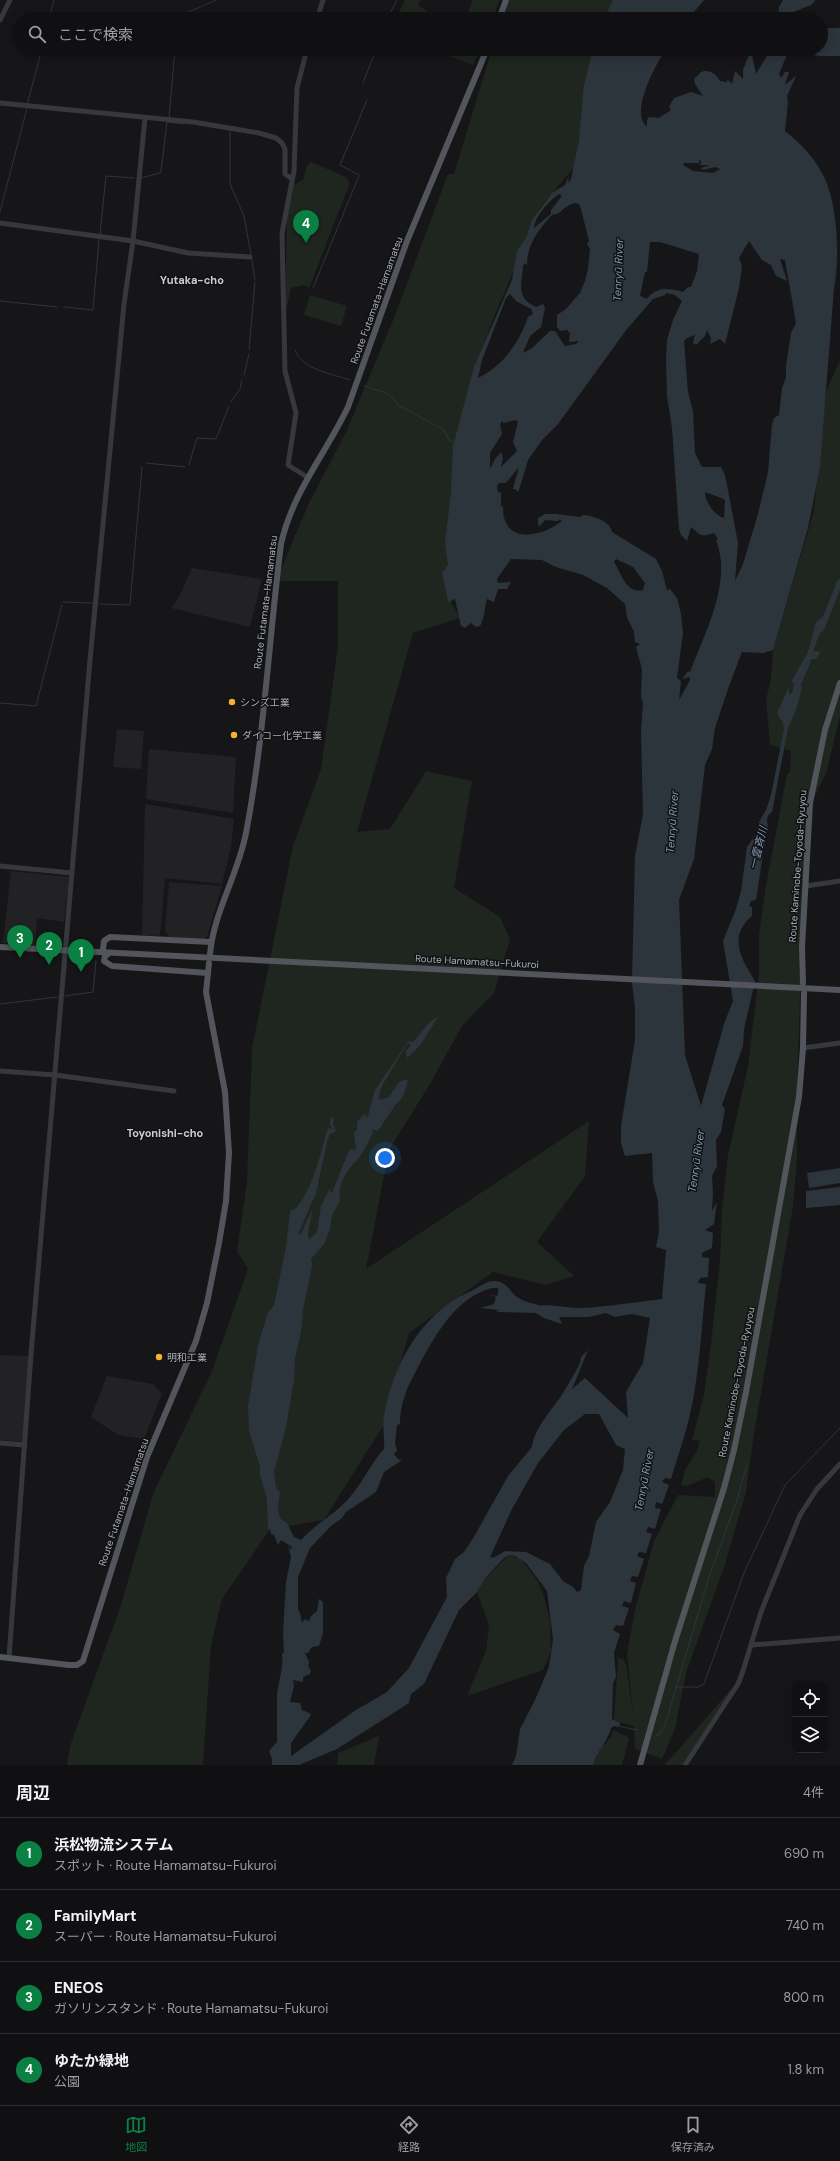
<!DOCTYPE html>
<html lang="ja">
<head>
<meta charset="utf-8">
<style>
	:root { --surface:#101012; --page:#19191b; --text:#f1f3f6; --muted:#9c9d9f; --line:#303032; --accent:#0b8043 }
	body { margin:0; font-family:"DM Sans","Noto Sans JP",sans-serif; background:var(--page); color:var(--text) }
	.controls { position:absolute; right:12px; bottom:12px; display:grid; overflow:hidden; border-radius:8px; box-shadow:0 2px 10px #0003 }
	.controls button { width:36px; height:36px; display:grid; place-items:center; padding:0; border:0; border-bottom:1px solid var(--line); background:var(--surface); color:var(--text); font:20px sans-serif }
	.you { position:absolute; left:385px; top:1158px; width:14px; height:14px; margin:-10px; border:3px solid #fff; border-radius:50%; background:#1a73e8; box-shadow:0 0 0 6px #1a73e833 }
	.badge { display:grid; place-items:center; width:26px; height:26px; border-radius:50%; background:var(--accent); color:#fff; font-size:13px; font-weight:700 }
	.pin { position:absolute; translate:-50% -33px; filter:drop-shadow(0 1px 2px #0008) }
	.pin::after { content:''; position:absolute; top:21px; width:14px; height:12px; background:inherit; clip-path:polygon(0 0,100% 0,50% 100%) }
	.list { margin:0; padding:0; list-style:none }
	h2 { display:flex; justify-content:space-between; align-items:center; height:52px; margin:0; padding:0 16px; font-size:17px }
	h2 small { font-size:13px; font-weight:400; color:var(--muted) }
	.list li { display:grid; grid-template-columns:26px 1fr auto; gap:12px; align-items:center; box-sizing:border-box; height:72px; padding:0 16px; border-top:1px solid var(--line) }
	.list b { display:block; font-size:15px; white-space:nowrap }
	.list p { margin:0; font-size:13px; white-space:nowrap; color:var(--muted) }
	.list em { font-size:13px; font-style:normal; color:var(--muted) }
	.icon { flex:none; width:22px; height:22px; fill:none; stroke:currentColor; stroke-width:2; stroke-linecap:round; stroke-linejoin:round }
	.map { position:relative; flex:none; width:840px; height:1765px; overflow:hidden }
	.search { position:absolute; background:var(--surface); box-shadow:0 2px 10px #0003; left:12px; right:12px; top:12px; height:44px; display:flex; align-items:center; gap:10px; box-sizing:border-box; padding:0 14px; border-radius:22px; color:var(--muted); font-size:15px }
	.sheet { height:340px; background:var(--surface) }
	nav { display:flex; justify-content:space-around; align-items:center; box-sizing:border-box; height:56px; border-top:1px solid var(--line); background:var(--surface); font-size:11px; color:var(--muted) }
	nav a { display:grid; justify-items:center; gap:2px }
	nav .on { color:var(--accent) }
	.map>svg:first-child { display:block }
	.built { fill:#222225 }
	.green { fill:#1e261f }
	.water { fill:#2c353c; fill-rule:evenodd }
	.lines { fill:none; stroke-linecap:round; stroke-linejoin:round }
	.stream { stroke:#2c353c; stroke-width:1 }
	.river { stroke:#2c353c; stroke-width:6 }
	.minor { stroke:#37383d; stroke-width:5 }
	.major { stroke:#53555c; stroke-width:6 }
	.poi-dot { fill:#f2b134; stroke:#111113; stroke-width:1.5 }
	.labels { text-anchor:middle; stroke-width:3; stroke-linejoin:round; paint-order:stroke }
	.street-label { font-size:10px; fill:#a8adb8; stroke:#111113 }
	.poi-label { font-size:10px; fill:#a8adb8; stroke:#111113; text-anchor:start }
	.water-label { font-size:11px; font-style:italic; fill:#7f9bb3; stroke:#111113 }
	.neighbourhood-label { font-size:11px; font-weight:bold; fill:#c9ccd4; stroke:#111113 }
</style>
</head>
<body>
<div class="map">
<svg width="840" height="1765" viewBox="0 0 840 1765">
	<rect width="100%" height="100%" fill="#161618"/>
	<g class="built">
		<polygon points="192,568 262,579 250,627 171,608 179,597"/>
		<polygon points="117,729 144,731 141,769 113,767"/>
		<polygon points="149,749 236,757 233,813 146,799"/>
		<polygon points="145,804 234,819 231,847 222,884 165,878 160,935 157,936 142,935"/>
		<polygon points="11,871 69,877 64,922 37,918 35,945 3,943"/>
		<polygon points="169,882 222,886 207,937 203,939 169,937 165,931"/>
		<polygon points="0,1355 30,1356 23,1442 0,1440"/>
		<polygon points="107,1376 153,1384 162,1394 144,1439 118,1435 91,1417"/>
	</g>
	<g class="green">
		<polygon points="405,0 420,0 418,5 438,19 396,19"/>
		<polygon points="473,0 500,0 492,19 465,19"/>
		<polygon points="507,0 617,0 608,19 501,19"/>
		<polygon points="431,49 480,49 473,65"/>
		<polygon points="492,49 594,49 575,166 542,205 493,319 468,390 446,593 460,618 413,633 357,832 390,829 426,771 472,781 454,888 500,917 510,939 494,993 462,1026 430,1084 389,1150 366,1269 589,1121 585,1176 537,1242 574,1276 546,1285 493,1272 409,1333 383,1426 324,1520 270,1529 222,1599 211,1645 203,1765 67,1765 70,1746 120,1608 153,1494 212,1371 248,1269 237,1251 247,1182 252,1048 293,846 321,769 338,646 338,581 276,581 309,503 346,432 394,318 448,174 454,174"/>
		<polygon points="311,162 346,177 350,183 309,288 304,285 291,288 285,315 287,219 294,185 303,180 307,165"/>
		<polygon points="310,295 347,306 341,326 304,315"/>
		<polygon points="840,360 840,716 827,770 806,816 797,1091 797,1159 793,1206 754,1434 746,1492 725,1564 686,1673 675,1729 662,1759 635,1749 634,1726 614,1721 618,1658 623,1659 626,1664 633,1714 627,1654 635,1610 654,1541 678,1495 715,1497 715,1482 708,1477 687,1486 681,1485 685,1470 697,1451 699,1442 701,1441 692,1440 704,1395 711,1344 720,1261 722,1209 728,1155 748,1066 759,975 759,935 765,891 787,774 790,772 791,751 770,745 766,700 771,679 773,650 814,511 826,392"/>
		<polygon points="509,1555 521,1559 538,1581 544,1597 550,1620 551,1651 543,1670 467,1696 486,1651 489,1625 477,1592 486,1577"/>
		<polygon points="733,1687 687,1765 664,1765 672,1757"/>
		<polygon points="613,1730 629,1738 622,1765 593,1765 600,1749 611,1737"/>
		<polygon points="379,1736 374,1765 337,1765 338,1753"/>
	</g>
	<g class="water">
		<polygon points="613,0 704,0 688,19 604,19"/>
		<polygon points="783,0 814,0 815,1 811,5 791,13 787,19 778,19 779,7"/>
		<path d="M821 28H840V56H818L801 50H792L786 57 779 74 781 78 785 72H789L785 85 796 76 787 96 788 102 785 131C800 143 813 156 822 173 838 202 840 257 834 288L820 467 808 528 773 650 763 653 742 652 729 686 715 728 712 749 705 765 694 859 679 900 685 1055 701 1106 724 1024 733 1001 723 941 736 909 741 891 747 847 756 834 758 824 766 810 771 795 784 729 783 723 777 713 789 687V694L792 693 795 685 791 682 808 652 816 622 823 617V625L813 651 821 652 816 659H812L798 679 802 688 797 707 788 728 772 812C765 816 767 824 769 830L766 834 756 900 751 901 749 906 752 907V916C727 937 742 960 755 981L744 1029 743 1046 722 1105 725 1109 721 1132 716 1140 717 1166 712 1176 713 1193 712 1211 717 1202 714 1224 705 1230 713 1233 712 1248 702 1253V1257L709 1258 708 1277 700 1278 698 1283 706 1284C702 1323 700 1361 693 1400 688 1427 679 1453 671 1479L665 1478 662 1482 669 1485 663 1502 662 1504 656 1502 655 1508 661 1509 655 1529 648 1527 646 1532 652 1534 646 1553 639 1552 637 1556 644 1559 638 1577 632 1576 630 1581 636 1583 631 1603 624 1601 622 1606 629 1608 623 1626 616 1625 613 1630 620 1634 614 1653 616 1677 613 1683 612 1719 620 1723 619 1727 614 1726 611 1728C608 1741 597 1751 593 1765H512L516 1756 520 1729 535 1700 549 1667 553 1639 547 1591 526 1563 515 1556 509 1555 504 1558 486 1577 477 1592 459 1610 424 1684 411 1694 409 1703 337 1749 299 1765H272V1759L269 1751 277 1742C277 1727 277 1711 277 1696 278 1682 284 1667 282 1654L284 1652 283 1633 286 1582 291 1557 288 1546 291 1550 292 1547 281 1540 278 1545 274 1535 271 1534 270 1529 268 1530 267 1499 260 1475V1467L249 1431 248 1406 258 1345 268 1313 274 1305 286 1247 290 1211C293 1209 295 1210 297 1207 315 1184 320 1153 328 1128L333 1129 330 1124 331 1118H334L333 1124 336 1131 330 1134 327 1142 316 1193 299 1232 300 1236 312 1210C312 1221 306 1229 309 1240L317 1232 321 1206 330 1188V1192L332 1193 349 1150 352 1149 354 1151 356 1149 354 1133 357 1129V1122L365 1113 366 1118 368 1116 375 1090 407 1043 410 1039 409 1042H413C422 1033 426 1022 438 1017L421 1044 407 1058 406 1051 411 1045 408 1043 407 1044 383 1084 380 1091 379 1100 389 1097 399 1082 408 1079C407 1086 403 1101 396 1104L378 1131 372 1129 373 1133C370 1138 362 1156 357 1160 346 1171 337 1185 340 1201L332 1215 330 1229 324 1244 311 1259 312 1266 303 1310 301 1332 295 1358 294 1380 286 1427 274 1472 276 1488 280 1493 278 1506 279 1515 281 1519 287 1523 294 1537 301 1540C315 1524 336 1514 350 1497 363 1482 371 1463 384 1449 385 1438 382 1427 384 1416 392 1367 421 1313 469 1292 478 1288 486 1280 496 1281 508 1283 509 1291 517 1297 524 1302 535 1304 543 1306V1305C555 1305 567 1308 580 1308 607 1307 635 1302 662 1299L666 1250 656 1247 659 1232 658 1201 653 1182 652 1153 625 1156 621 1143V1126L635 1040V1008L632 983 635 856 643 814 641 732 643 702 641 697 642 669 636 647 640 644 635 642 634 632 627 617 625 604 607 588 583 575 556 567 542 560 511 559 497 579 498 583 511 582 507 589H498L494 602 487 599C484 609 485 617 480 626L476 627 471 623 465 628 461 626 455 599 452 600 449 603 448 601 442 573 448 565 445 543 451 493 453 446 474 367 512 280 517 251 526 238 532 220 552 193 565 185 569 176 568 183 571 179 579 140 584 85 593 49H666C656 64 629 113 647 127V120L649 117 659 118 671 110 669 107 674 98 691 92 703 96 695 84 694 79 701 72C709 69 716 74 720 81L727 82V79L732 84 735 71 743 79V70L750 52 752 55 756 74 771 49H821ZM699 160 702 162 699 165H710L701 168 703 170 715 167 720 169 713 173 693 171 683 165 684 163H699ZM559 194 562 196 551 210V214L534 228C535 216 549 201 559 194ZM575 203 579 204 581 209 589 241 587 244 590 249 588 269 585 281 580 293 566 309 557 315V327L560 331 567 330 570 333 569 342 579 341 576 344 565 346 555 331H550L532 348 523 353 530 336 541 327 545 308 543 304 536 307C515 298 522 284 523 266L525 263 527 265C527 245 538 230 551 216 553 213 556 215 559 213 565 208 567 205 575 203ZM749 241 762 260 771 265 776 276 787 281 780 259 785 260 796 323 791 333 786 366V378L782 388 779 415 774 418 772 424 768 472 758 514 743 564 735 581 738 543 725 475 721 467H702L695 453 693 411 688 392 684 341 687 338 695 335 693 343 696 345 705 336 707 330 711 338 710 344 720 339 725 344 739 288 742 266 739 258ZM650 242H660L699 254 697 271 691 287H688L683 292C670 288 656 286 647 299L640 296 645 272H647ZM666 293 675 295 682 301 673 320 667 340 666 359 667 396 672 428 679 529 681 535 687 541 691 527C701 535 700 538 714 533L718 539 716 541C733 581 704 635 690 672L688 671 682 679 690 677V680L679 700 681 681 677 678 683 633 681 614 677 598 670 589 667 590 662 571 656 559 612 532C610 521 594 516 583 515L581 517 556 514H545L538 518V524L540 526 545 520 558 521 559 519 562 521C540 538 502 545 503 506L501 507V492L499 493 497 487 499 483H506L519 467 513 489H516L517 492 519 490 528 460 542 440 558 424 627 329 653 299 665 295ZM510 294 516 301 531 309 533 314 528 317C519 343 503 366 478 378L482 360 506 298ZM503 420V423L516 420 518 422 513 442 517 451 501 467 503 458 501 452 495 459 490 469V453L502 434 500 424ZM705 492 724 499 725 501 724 518C714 515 705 502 705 492ZM616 559 633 567 645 583 643 590C626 594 621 573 614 562ZM492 1288H498V1295L496 1296 489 1294 496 1297 494 1304 480 1308 499 1310 496 1312H498L536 1313 544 1318 562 1324 559 1317H589L606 1313 615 1317 632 1314 650 1318 643 1363 626 1392 628 1418 585 1378 572 1389 588 1350 581 1357 580 1363C575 1373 569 1383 563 1393 553 1409 534 1428 532 1447L508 1476 475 1535 464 1552 455 1559 446 1578 447 1597 409 1668 387 1692 356 1710 291 1756V1743L311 1715 309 1713 302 1710 300 1703 290 1702 294 1686 293 1680 303 1682V1677L310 1674 311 1671 308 1666 309 1662 305 1653H308L312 1647 319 1646 323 1633V1602L319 1599 317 1611 311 1616 309 1621 304 1619 303 1622 301 1621V1616L298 1609V1577L310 1548 331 1526 342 1518 346 1512 376 1492 384 1472 402 1460 398 1459 394 1454 397 1450 395 1443 397 1425 400 1424C400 1411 403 1399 408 1387 426 1352 450 1298 492 1288ZM585 1414H599L616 1445 625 1449 623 1470 610 1502 596 1522 589 1556 584 1566 581 1590 577 1592 573 1587 563 1581 550 1564 526 1552 505 1551 493 1558 490 1557 512 1509 538 1463 564 1430Z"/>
		<polygon points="840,1168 840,1183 809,1188 807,1173"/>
		<polygon points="840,1187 840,1205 806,1208 806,1191"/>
	</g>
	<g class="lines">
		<g class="stream">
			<polyline points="49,19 54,0"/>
			<polyline points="177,19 177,17 216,0"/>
			<polyline points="387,19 397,0"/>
			<polyline points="363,83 376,49"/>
			<polyline points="27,105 42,49"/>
			<polyline points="169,118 175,49"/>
			<polyline points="230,130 230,184 244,216 251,255"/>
			<polyline points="141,178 160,173 161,171 167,122 183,124"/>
			<polyline points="0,212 27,108"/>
			<polyline points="100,234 106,176 134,178"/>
			<polyline points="252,260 255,280"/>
			<polyline points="313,288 358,178 359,175 340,165 367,100"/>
			<polyline points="0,301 57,307"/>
			<polyline points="64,307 93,310 99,239"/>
			<polyline points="249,350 255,282"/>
			<path d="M295 350C302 370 333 374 350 380"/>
			<polyline points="244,375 249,354"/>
			<polyline points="364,386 389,394 398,405 444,430 449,440 454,442"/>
			<polyline points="231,402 240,389 242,380"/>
			<polyline points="146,463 185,467"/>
			<polyline points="189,465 197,438 216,439 229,406"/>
			<polyline points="63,602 93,603"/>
			<polyline points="99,604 130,605 142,467"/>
			<polyline points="0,703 36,706 62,605"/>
			<polyline points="65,996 93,992 96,961"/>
			<polyline points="0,1004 57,997"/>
			<polyline points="676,1687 698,1687 704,1684 744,1573 785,1485 840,1428"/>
			<polyline points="618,1726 637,1730"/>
			<polyline points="656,1735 659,1735 665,1725 709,1577 737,1500 747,1464"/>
		</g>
		<g class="river">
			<polyline points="821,629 840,582"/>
			<polyline points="796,688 807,663"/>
		</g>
		<g class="minor">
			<polyline points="317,19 323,0"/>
			<polyline points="0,20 10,0"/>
			<polyline points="307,49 297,88 294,171 282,233 285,371 296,413 288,465 307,477"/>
			<polyline points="0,103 193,122 259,133 276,138 282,143 285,149 285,174 292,179"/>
			<polyline points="0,223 133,241 188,253 250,257"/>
			<polyline points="0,866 72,873"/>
			<polyline points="806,886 840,881"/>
			<polyline points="803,1048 840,1043"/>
			<polyline points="0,1071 55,1075 174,1091"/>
			<polyline points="0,1443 25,1445"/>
			<polyline points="751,1645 840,1638"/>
			<polyline points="9,1658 31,1354 90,660 124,304 133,241 145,118"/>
			<polyline points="685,1765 738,1684 743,1671 761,1612 800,1515 817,1489 840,1464"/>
		</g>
		<g class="major">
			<polyline points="499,19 506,0"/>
			<polyline points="0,947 840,990"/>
			<polyline points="103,950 104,941 110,937 211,942"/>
			<polyline points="109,953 105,956 104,961 112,966 208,973"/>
			<path d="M210 954C214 911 238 875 246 833 264 739 269 639 281 544 293 491 325 455 348 407L407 241 487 49"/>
			<polyline points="803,983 802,947 810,803 825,730 840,683"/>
			<polyline points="0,1657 69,1665 77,1665 83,1661 147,1457 196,1341 207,1303 219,1243 226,1201 229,1153 225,1092 206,992 209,963"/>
			<polyline points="640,1765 675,1641 724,1488 734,1450 746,1392 799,1097 803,1048 804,993"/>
		</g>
	</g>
	<g class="poi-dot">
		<circle cx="232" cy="702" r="4"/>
		<circle cx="234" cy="735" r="4"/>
		<circle cx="159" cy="1357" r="4"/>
	</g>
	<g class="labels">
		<g class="street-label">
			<text transform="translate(376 300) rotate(-70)" y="4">Route Futamata-Hamamatsu</text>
			<text transform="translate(265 602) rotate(-83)" y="4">Route Futamata-Hamamatsu</text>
			<text transform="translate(797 866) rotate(-86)" y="4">Route Kaminobe-Toyoda-Ryuyou</text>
			<text transform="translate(477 961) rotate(3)" y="4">Route Hamamatsu-Fukuroi</text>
			<text transform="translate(736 1382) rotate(-79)" y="4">Route Kaminobe-Toyoda-Ryuyou</text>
			<text transform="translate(123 1502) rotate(-71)" y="4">Route Futamata-Hamamatsu</text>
		</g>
		<g class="poi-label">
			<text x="240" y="706">シンズ工業</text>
			<text x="242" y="739">ダイコー化学工業</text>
			<text x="167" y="1361">明和工業</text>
		</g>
		<g class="water-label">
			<text transform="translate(618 270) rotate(-88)" y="4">Tenryū River</text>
			<text transform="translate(672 822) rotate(-86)" y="4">Tenryū River</text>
			<text transform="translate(758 848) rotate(-76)" y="4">一雲斉川</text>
			<text transform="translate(696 1161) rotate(-82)" y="4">Tenryū River</text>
			<text transform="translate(644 1480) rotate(-79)" y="4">Tenryū River</text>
		</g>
		<g class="neighbourhood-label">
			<text x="192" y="284">Yutaka-cho</text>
			<text x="165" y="1137">Toyonishi-cho</text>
		</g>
	</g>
</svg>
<div class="controls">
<button><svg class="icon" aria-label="locate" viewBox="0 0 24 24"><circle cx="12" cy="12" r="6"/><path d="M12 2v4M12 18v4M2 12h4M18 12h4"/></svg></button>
<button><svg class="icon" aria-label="layers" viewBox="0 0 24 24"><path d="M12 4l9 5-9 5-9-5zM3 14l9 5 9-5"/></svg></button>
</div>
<div class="you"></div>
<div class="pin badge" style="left:81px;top:972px">1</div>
<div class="pin badge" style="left:49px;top:965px">2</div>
<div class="pin badge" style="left:20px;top:958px">3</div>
<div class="pin badge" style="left:306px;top:243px">4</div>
<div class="search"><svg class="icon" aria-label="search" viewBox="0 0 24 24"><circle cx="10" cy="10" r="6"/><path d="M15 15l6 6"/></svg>ここで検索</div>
</div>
<section class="sheet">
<h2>周辺<small>4件</small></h2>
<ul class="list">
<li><span class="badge">1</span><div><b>浜松物流システム</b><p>スポット · Route Hamamatsu-Fukuroi</p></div><em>690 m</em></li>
<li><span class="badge">2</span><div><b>FamilyMart</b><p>スーパー · Route Hamamatsu-Fukuroi</p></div><em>740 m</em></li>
<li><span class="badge">3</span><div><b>ENEOS</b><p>ガソリンスタンド · Route Hamamatsu-Fukuroi</p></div><em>800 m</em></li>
<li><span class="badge">4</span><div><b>ゆたか緑地</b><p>公園</p></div><em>1.8 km</em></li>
</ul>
</section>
<nav>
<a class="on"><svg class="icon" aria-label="map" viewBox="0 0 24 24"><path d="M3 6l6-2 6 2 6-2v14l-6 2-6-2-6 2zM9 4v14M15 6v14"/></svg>地図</a>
<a><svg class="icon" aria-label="directions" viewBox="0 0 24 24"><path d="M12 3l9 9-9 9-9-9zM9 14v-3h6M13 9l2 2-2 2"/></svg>経路</a>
<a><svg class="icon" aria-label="saved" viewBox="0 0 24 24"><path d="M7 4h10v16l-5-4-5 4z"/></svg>保存済み</a>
</nav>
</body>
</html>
